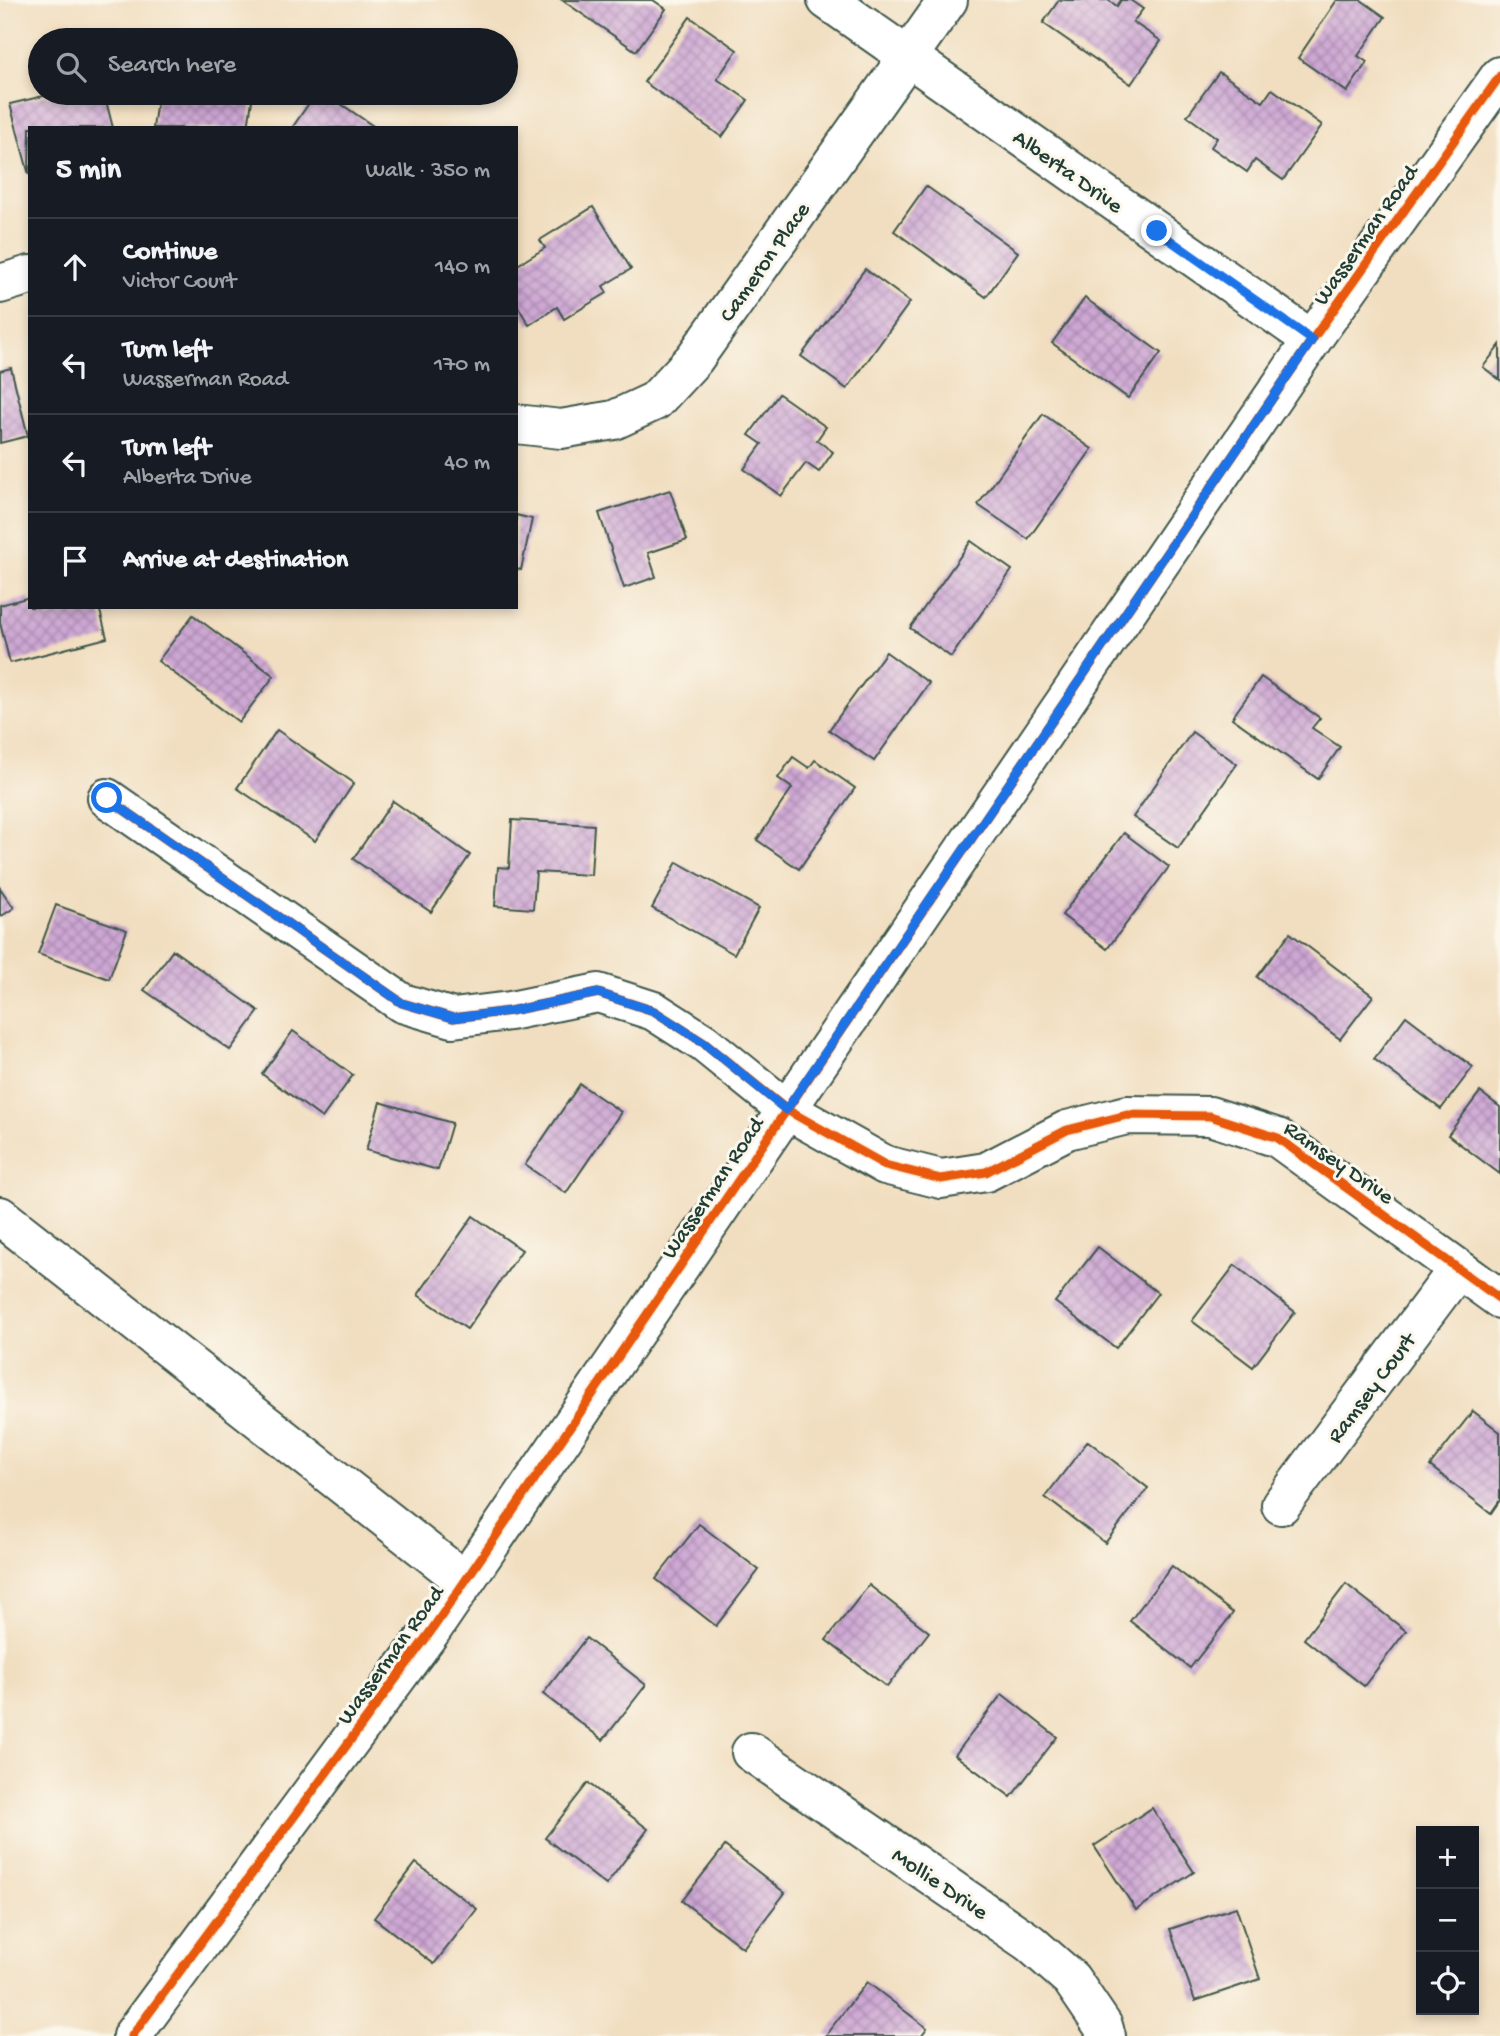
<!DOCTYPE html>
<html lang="en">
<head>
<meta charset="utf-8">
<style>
	:root { --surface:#171b24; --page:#242831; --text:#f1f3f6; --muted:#9ea1a6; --line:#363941 }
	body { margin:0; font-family:"Gochi Hand",sans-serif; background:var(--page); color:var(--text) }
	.controls { position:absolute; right:21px; bottom:21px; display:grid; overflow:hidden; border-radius:0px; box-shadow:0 4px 10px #0003 }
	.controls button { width:63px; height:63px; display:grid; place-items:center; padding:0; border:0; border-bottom:2px solid var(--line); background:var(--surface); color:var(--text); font:35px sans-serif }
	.stop { position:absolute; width:21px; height:21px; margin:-16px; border:5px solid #1a73e8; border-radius:50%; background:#fff }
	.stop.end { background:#1a73e8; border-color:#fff; box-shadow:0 2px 7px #0008 }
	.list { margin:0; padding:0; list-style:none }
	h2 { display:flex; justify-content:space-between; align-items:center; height:91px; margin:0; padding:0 28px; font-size:30px }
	h2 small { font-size:23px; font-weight:400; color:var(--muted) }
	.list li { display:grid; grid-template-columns:46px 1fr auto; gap:21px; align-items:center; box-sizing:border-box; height:98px; padding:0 28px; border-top:2px solid var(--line) }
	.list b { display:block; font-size:26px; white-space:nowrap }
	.list p { margin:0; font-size:23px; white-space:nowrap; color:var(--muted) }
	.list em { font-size:23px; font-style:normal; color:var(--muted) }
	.icon { flex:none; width:38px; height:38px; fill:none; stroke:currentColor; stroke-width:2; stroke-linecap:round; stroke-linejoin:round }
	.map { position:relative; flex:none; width:1500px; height:2036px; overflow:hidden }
	.search { position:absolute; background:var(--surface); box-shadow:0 4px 10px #0003; left:28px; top:28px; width:490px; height:77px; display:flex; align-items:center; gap:18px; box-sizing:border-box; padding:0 24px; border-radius:38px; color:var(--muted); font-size:26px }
	.panel { position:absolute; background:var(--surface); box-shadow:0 4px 10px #0003; left:28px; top:126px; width:490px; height:483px; border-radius:0px }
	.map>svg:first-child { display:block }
	.building { fill:url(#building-cross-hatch) }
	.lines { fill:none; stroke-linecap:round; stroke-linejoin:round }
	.minor-casing { stroke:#3e5549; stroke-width:42 }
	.minor { stroke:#fff; stroke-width:38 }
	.cycleway-casing { stroke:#fbf7ec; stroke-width:13 }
	.cycleway { stroke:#e8590c; stroke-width:9 }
	.route { stroke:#1a73e8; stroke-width:9 }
	.labels { text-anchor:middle; stroke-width:6; stroke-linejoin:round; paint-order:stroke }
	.street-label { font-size:23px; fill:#1f3d34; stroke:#fbf7ec }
</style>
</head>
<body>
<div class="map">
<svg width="1500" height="2036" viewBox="0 0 1500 2036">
	<defs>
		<pattern id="building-cross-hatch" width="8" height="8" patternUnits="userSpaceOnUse" patternTransform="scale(1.75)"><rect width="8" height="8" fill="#cea7d4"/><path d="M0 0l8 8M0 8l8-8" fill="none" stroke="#a789ad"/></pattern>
	</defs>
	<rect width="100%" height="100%" fill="#fbf7ec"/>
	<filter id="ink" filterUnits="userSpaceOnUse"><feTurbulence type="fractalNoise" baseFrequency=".0143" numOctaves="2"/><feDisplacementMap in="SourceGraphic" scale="14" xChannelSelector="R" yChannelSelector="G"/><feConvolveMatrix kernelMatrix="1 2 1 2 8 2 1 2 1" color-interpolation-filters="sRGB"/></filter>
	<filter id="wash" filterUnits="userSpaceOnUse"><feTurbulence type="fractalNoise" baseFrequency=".00686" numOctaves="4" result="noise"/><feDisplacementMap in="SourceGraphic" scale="28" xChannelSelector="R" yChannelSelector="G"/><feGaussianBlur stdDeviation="1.57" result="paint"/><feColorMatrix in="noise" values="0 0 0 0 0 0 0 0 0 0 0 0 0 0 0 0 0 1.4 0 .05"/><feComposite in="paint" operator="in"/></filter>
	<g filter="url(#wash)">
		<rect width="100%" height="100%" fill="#f1dec0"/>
		<g id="blocks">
			<g class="building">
				<polygon points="562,0 653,0 666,9 636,51"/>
				<polygon points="1059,0 1108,0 1117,6 1121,0 1130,0 1143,9 1133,22 1161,41 1131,84 1043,23"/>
				<polygon points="1337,0 1361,0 1385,17 1358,56 1367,62 1347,92 1298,58"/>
				<polygon points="690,17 737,50 717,79 748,100 722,137 644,82"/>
				<polygon points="1219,72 1263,102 1272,89 1322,125 1283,180 1255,160 1247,172 1211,147 1217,138 1187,116"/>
				<polygon points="56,93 104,93 113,128 30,128 29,175 10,104"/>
				<polygon points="158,93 253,93 248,128 153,128"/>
				<polygon points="316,93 325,93 376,128 292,128"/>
				<polygon points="926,186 1018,252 986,297 894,231"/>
				<polygon points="593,207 631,269 603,286 607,293 564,319 557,307 529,325 516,303 516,266 545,248 540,240"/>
				<polygon points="865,269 910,302 847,389 801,356"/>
				<polygon points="1085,298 1161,353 1128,398 1052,343"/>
				<polygon points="1500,345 1500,380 1483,367"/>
				<polygon points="11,368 28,436 0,443 0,371"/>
				<polygon points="779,394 826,427 817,440 833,452 819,472 806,463 781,496 744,469 762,444 749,435"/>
				<polygon points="1043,414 1092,449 1028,539 978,505"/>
				<polygon points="670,490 687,540 648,553 656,577 624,588 599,513"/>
				<polygon points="516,515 532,519 521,570 516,569"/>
				<polygon points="971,541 1012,570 951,657 910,628"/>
				<polygon points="30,597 30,607 99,607 107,638 10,663 0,623 0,605"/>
				<polygon points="193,615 274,676 239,722 158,661"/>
				<polygon points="886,652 929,683 874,761 829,730"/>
				<polygon points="1261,677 1320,718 1312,728 1340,747 1318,779 1232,718"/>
				<polygon points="277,730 354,783 315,841 237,788"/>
				<polygon points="1192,732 1237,764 1178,848 1133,817"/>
				<polygon points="793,757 809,768 815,760 855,788 799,869 757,840 792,788 778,778"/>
				<polygon points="393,801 470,855 431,912 353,859"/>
				<polygon points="512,820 594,825 591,875 536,872 533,909 495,906 498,867 509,868"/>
				<polygon points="1124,833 1169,867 1107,949 1062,915"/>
				<polygon points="677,862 759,908 734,954 652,908"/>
				<polygon points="0,888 14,908 0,917"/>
				<polygon points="56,905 127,930 109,979 38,954"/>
				<polygon points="1290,933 1373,996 1340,1039 1257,977"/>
				<polygon points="173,950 259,1011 230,1050 144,990"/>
				<polygon points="1406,1016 1473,1067 1441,1109 1374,1059"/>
				<polygon points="293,1031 353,1075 322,1118 262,1074"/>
				<polygon points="580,1084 621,1112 566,1193 525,1165"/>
				<polygon points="1480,1092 1500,1107 1500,1174 1448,1135"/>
				<polygon points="380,1102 452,1123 438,1170 366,1150"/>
				<polygon points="473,1216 522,1250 467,1329 418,1295"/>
				<polygon points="1098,1247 1158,1293 1116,1348 1055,1302"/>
				<polygon points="1235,1265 1295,1312 1253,1367 1192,1321"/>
				<polygon points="1473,1411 1500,1432 1500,1500 1491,1513 1430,1466"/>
				<polygon points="1088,1441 1148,1488 1105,1543 1045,1497"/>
				<polygon points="699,1524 759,1570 716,1626 656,1579"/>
				<polygon points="1172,1566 1233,1613 1190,1668 1130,1621"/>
				<polygon points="1346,1584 1406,1631 1364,1686 1304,1639"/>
				<polygon points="869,1585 929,1632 887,1687 826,1640"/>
				<polygon points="586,1638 646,1685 603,1740 543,1694"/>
				<polygon points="1002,1694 1057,1737 1011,1797 955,1755"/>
				<polygon points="588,1783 648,1829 606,1885 545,1838"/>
				<polygon points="1152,1808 1194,1872 1136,1910 1094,1846"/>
				<polygon points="725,1846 785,1893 743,1948 682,1901"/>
				<polygon points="416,1863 477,1909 434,1964 374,1918"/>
				<polygon points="1236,1907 1260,1979 1195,2001 1170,1929"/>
				<polygon points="867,1982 927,2028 921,2036 825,2036"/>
			</g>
		</g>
	</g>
	<g filter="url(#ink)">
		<use href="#blocks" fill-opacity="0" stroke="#3e5549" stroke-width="2"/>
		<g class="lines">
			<g class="minor-casing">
				<g id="minor">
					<polyline points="827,0 1312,340"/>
					<polyline points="0,284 30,275"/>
					<polyline points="516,424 561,429 614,420 655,401 694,359 948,0"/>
					<polyline points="107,798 402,1003 453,1018 510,1011 598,993 654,1011 704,1043 787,1110 885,1165 941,1179 986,1172 1067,1130 1127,1115 1210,1116 1278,1138 1500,1299"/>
					<polyline points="0,1216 465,1581"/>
					<polyline points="1281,1505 1458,1269"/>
					<polyline points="751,1752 1030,1943 1071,1979 1103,2026 1106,2036"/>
					<polyline points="132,2036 431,1631 1312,340 1500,76"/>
				</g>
			</g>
			<use href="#minor" class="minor"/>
			<g class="cycleway-casing">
				<g id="cycleway">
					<polyline points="107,798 402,1003 453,1018 510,1011 598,993 654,1011 704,1043 787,1110 885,1165 941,1179 986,1172 1067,1130 1127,1115 1210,1116 1278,1138 1500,1299"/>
					<polyline points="132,2036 431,1631 1312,340 1500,76"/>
				</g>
			</g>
			<use href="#cycleway" class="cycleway"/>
		</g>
	</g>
	<g class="lines" filter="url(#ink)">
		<polyline class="route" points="107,798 402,1003 453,1018 510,1011 598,993 654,1011 704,1043 786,1110 1312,340 1157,231"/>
	</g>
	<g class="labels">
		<g class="street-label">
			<text transform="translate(1069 170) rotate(35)" y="8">Alberta Drive</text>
			<text transform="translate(1364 234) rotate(-55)" y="8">Wasserman Road</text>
			<text transform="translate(763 261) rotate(-55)" y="8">Cameron Place</text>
			<text transform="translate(1340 1161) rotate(35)" y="8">Ramsey Drive</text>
			<text transform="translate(711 1187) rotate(-56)" y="8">Wasserman Road</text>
			<text transform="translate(1370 1387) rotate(-53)" y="8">Ramsey Court</text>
			<text transform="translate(389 1654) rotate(-54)" y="8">Wasserman Road</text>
			<text transform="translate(941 1882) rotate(34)" y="8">Mollie Drive</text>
		</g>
	</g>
</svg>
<div class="controls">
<button>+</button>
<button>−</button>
<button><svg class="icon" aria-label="locate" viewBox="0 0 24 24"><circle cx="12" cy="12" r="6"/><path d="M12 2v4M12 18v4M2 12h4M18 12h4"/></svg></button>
</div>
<div class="stop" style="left:107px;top:798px"></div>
<div class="stop end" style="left:1157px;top:231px"></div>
<div class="search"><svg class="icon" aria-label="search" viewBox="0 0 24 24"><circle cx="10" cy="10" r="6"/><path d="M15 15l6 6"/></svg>Search here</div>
<section class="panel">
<h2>5 min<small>Walk · 350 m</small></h2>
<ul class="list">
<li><svg class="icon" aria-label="ahead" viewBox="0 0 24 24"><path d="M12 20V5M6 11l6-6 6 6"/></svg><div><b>Continue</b><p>Victor Court</p></div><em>140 m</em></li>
<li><svg class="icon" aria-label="left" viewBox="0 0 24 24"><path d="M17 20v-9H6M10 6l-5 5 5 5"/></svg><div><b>Turn left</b><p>Wasserman Road</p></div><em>170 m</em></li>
<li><svg class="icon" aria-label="left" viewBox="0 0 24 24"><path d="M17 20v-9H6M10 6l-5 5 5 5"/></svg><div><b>Turn left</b><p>Alberta Drive</p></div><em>40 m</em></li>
<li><svg class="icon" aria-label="arrive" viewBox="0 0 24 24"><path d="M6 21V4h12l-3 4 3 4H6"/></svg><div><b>Arrive at destination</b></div></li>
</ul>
</section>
</div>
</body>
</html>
